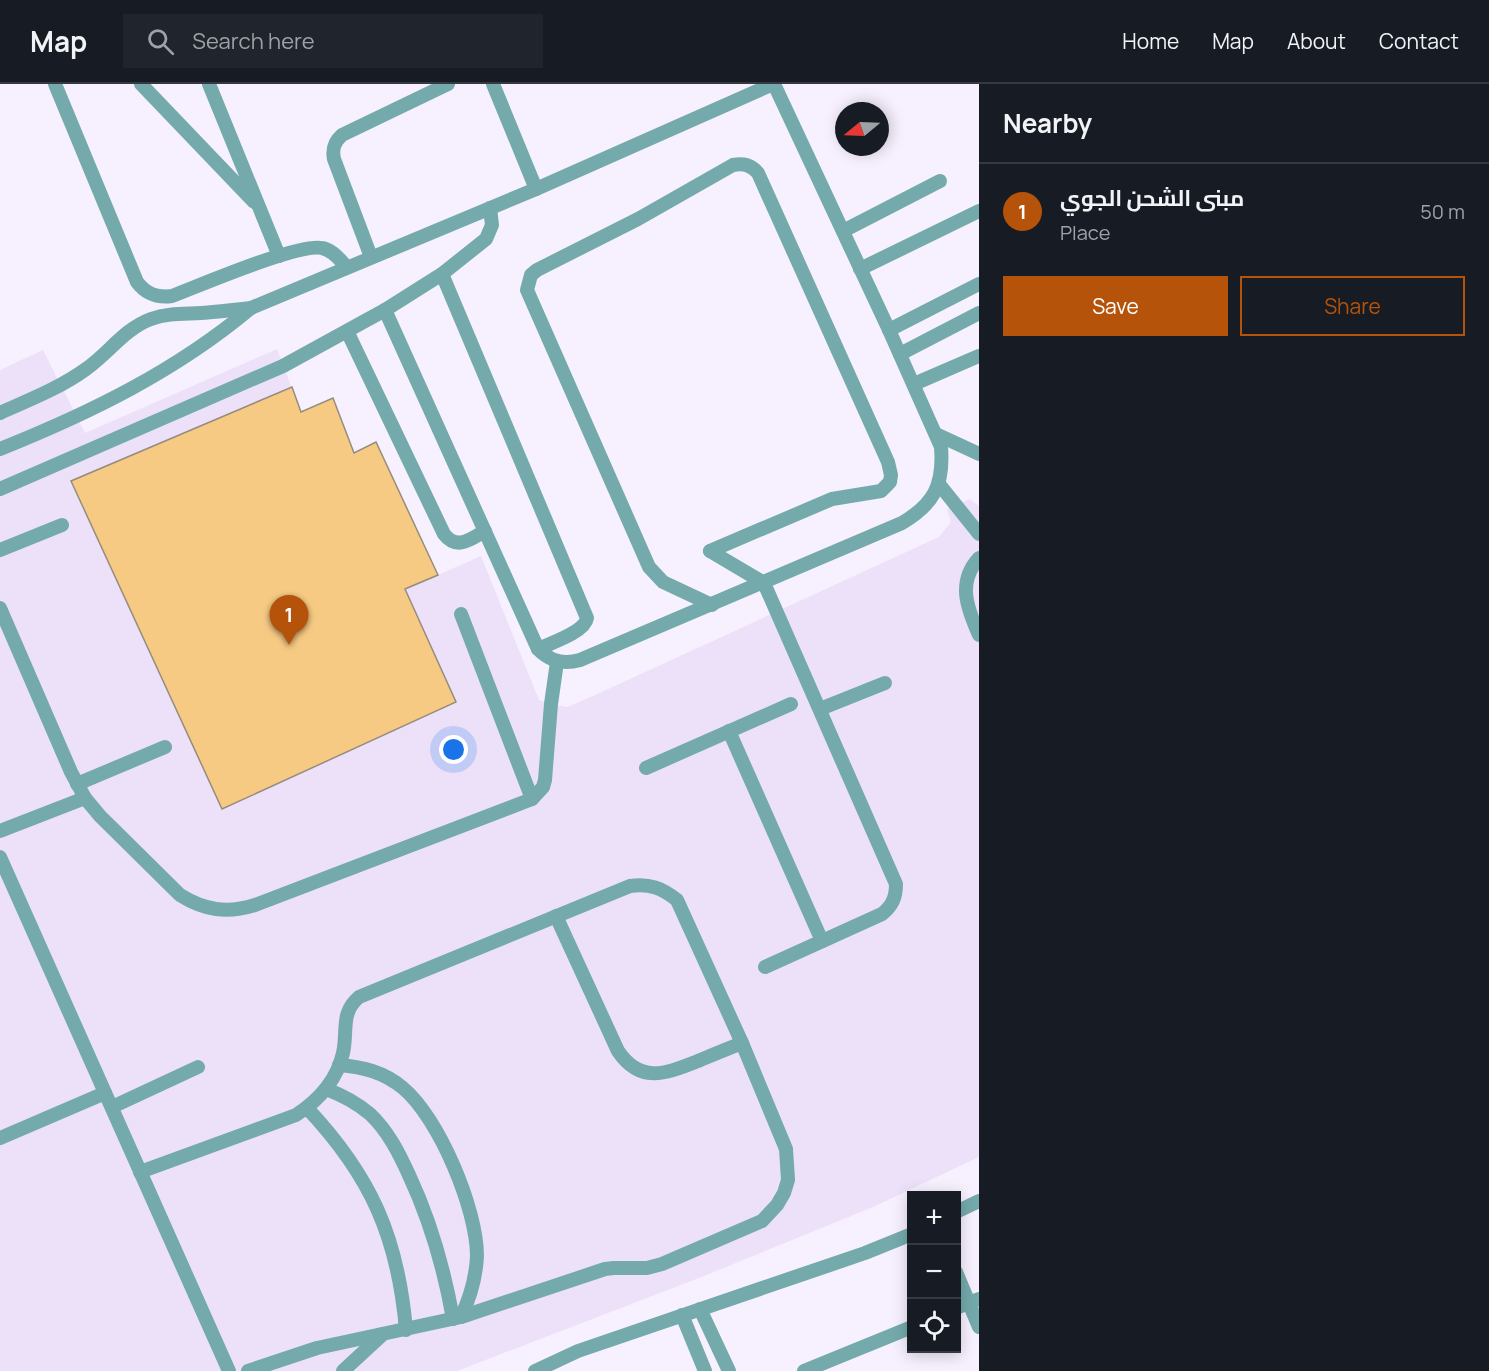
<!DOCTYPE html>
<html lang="en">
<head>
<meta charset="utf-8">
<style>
	:root { --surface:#171b24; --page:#20242c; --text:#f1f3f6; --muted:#9ea1a6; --line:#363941; --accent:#b45309 }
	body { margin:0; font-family:Manrope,Cairo,sans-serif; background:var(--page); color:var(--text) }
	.controls { position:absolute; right:18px; bottom:18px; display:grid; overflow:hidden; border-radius:0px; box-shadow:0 3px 15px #0003 }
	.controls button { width:54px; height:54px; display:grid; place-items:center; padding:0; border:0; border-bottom:2px solid var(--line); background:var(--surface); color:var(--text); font:30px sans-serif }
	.compass { position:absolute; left:835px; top:18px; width:54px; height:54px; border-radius:50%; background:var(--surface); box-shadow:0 3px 15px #0003; rotate:251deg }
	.you { position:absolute; left:454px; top:666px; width:21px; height:21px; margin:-15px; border:4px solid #fff; border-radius:50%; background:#1a73e8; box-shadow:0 0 0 9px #1a73e833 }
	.badge { display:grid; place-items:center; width:39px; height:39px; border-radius:50%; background:var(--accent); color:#fff; font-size:20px; font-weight:700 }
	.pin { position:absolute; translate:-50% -50px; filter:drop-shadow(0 2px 3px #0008) }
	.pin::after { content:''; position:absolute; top:32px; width:21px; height:18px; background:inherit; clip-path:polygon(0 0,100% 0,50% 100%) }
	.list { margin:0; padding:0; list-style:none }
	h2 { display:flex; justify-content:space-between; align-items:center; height:78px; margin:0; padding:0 24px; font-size:26px }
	h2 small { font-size:20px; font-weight:400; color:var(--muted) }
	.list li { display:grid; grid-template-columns:39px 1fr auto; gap:18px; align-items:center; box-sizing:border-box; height:96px; padding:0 24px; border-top:2px solid var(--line) }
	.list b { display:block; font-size:22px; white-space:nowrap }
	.list p { margin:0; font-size:20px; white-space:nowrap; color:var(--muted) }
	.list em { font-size:20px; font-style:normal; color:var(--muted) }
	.actions { display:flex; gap:12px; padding:18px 24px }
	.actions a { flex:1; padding:14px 0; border:2px solid var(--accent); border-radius:0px; text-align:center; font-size:21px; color:var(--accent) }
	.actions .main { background:var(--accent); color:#fff }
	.icon { flex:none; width:33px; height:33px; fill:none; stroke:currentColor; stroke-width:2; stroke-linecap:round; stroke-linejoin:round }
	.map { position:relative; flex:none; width:979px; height:1287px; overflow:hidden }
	header { display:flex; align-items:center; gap:36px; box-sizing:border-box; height:84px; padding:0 30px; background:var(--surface); border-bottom:2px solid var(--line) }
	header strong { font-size:28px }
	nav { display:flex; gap:33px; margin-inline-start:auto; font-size:21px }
	.search { width:420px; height:54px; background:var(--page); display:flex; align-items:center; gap:15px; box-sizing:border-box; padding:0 21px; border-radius:0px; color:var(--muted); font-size:22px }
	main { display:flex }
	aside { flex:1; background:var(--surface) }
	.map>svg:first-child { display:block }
	.built { fill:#ede1f9 }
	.building { fill:#f7ca84; stroke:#968c7d; stroke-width:1.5 }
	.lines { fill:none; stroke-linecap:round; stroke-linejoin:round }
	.lane { stroke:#74aaac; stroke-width:14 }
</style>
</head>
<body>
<header>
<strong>Map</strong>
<div class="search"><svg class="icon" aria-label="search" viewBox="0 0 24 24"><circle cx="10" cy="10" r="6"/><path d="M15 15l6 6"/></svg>Search here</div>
<nav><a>Home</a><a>Map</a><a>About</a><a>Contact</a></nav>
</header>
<main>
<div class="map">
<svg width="979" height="1287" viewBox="0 0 979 1287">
	<rect width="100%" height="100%" fill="#f7f0fe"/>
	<polygon class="built" points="277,265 301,328 333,314 354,368 376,358 438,491 481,472 539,616 551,620 567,623 593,612 939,453 951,438 947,425 970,415 979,422 979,1073 873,1123 704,1192 457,1287 0,1287 0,286 43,266 85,349"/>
	<polygon class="building" points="292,303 301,328 333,314 354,369 376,358 438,491 405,505 456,618 222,725 71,397"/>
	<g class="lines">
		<g class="lane">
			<path d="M55 0 137 198C146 210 157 214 172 212 199 202 298 159 322 164 333 166 340 176 347 183"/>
			<polyline points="141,0 254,118"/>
			<polyline points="209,0 279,172"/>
			<polyline points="493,0 536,105"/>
			<polyline points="843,147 940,97"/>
			<path d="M371 173 334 75C332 65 334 58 342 51L448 0"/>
			<polyline points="860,185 979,127"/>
			<path d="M442 190 587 534C585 548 551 559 538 565"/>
			<path d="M385 226 538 565C550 577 563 581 580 576L902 439C934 420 944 401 941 363L889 246 774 0"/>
			<polyline points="889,246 979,200"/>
			<path d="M347 247 444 450C457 467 471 455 485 447"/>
			<polyline points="900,270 979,229"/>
			<polyline points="914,300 979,272"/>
			<path d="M0 329C29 316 60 304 86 285 109 269 124 245 151 235 168 229 183 230 201 229 217 228 234 226 251 224"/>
			<polyline points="936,350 979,370"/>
			<path d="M0 365C90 329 176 287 251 224L536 105 773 0"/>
			<polyline points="939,400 979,450"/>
			<polyline points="0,405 283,282 385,226 442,190 486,155 492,141 490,124"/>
			<polyline points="0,466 62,441"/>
			<path d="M710 467 832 415 881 407 890 398 891 391 888 378 758 89C751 81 744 79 733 81L638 135 537 186 531 191 527 206 649 483 663 498 712 521"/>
			<path d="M710 467 764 499 896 800C896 814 892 822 882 830L765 883"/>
			<path d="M979 474C957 498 967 524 979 551"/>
			<path d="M0 524 71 688 85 714 100 732 180 811C204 826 227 830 255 821L532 715 543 703 545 696 551 620 557 578"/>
			<polyline points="461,530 532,715"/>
			<polyline points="820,625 885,599"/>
			<polyline points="729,647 822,857"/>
			<polyline points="646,684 791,620"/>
			<polyline points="77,700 165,663"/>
			<polyline points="0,747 85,714"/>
			<polyline points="0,773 229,1287"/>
			<path d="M556 832 618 967C641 1001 667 989 698 977 712 971 727 965 742 959"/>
			<path d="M339 981C363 983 384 988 403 1004 439 1034 477 1125 477 1172 476 1193 470 1214 461 1233"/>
			<path d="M326 1005C342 1011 357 1019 370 1030 388 1047 399 1069 409 1091 431 1138 444 1184 453 1235"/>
			<polyline points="112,1023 198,983"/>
			<path d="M307 1024C371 1092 398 1153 406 1246"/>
			<polyline points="0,1054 105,1009"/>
			<path d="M140 1088 296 1031C319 1016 337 996 343 969 348 947 340 929 359 913L630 802C649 799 662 804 677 816L742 959 786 1065 788 1096 784 1109 777 1121 762 1137 662 1180 647 1184H614L605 1185 461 1233 317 1264 248 1287"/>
			<polyline points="956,1128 979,1117"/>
			<polyline points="956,1188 979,1243"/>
			<polyline points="956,1224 979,1215"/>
			<polyline points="700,1225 729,1287"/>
			<polyline points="682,1231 705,1287"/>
			<polyline points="343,1287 383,1250"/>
			<polyline points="535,1287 578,1267 865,1169 912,1150"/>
			<polyline points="804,1287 912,1243"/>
		</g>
	</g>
</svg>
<div class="controls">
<button>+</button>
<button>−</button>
<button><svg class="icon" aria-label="locate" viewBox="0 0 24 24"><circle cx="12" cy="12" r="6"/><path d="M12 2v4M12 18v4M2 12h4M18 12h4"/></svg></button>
</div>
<svg class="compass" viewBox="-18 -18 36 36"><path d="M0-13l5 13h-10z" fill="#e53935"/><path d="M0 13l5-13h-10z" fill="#9ea1a6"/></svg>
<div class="you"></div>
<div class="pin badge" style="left:289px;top:561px">1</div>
</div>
<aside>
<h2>Nearby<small></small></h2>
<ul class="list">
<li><span class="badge">1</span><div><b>مبنى الشحن الجوي</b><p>Place</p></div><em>50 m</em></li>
</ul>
<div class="actions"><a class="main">Save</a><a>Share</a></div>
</aside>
</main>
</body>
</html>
